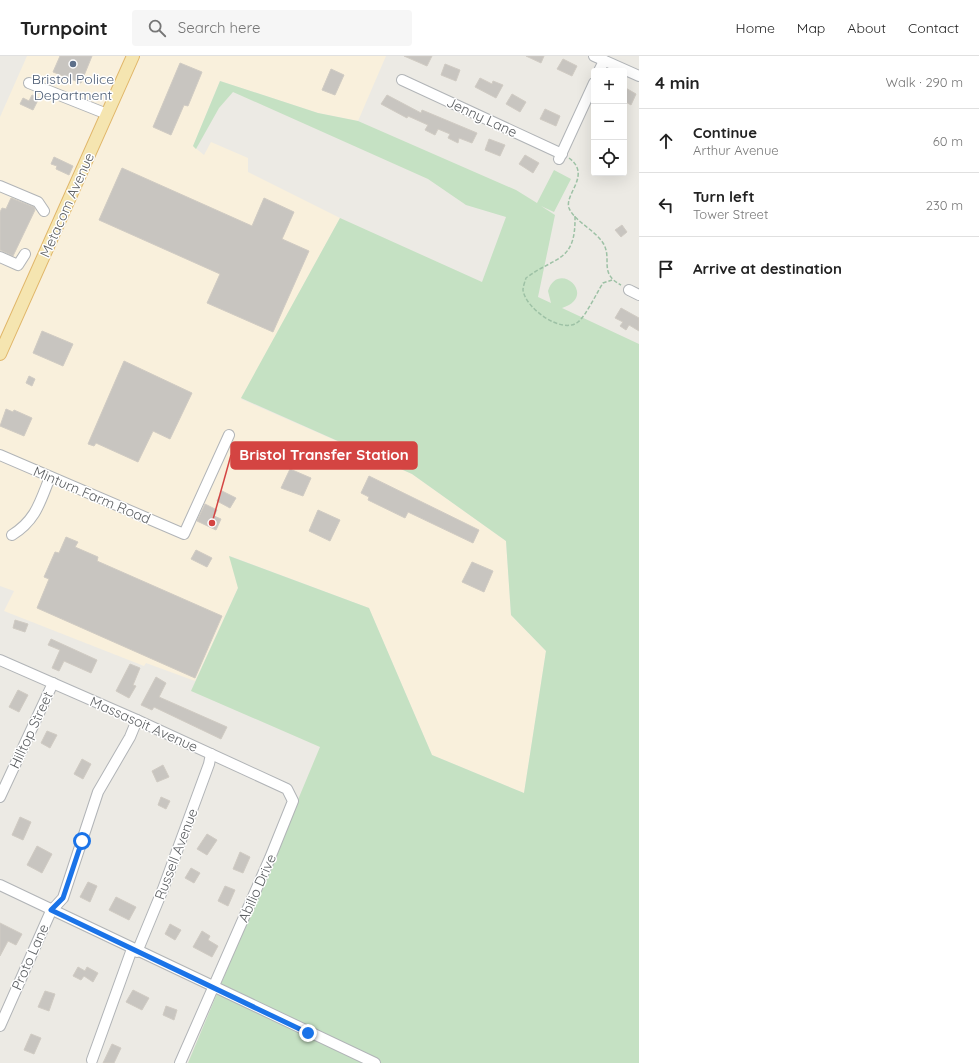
<!DOCTYPE html>
<html lang="en">
<head>
<meta charset="utf-8">
<style>
	:root { --surface:#fff; --page:#f6f6f6; --text:#222; --muted:#767676; --line:#e0e0e0 }
	body { margin:0; font-family:Quicksand,sans-serif; background:var(--page); color:var(--text) }
	.controls { position:absolute; right:12px; top:12px; display:grid; overflow:hidden; border-radius:4px; box-shadow:0 4px 16px #0002 }
	.controls button { width:36px; height:36px; display:grid; place-items:center; padding:0; border:0; border-bottom:1px solid var(--line); background:var(--surface); color:var(--text); font:20px sans-serif }
	.stop { position:absolute; width:12px; height:12px; margin:-9px; border:3px solid #1a73e8; border-radius:50%; background:#fff }
	.stop.end { background:#1a73e8; border-color:#fff; box-shadow:0 1px 4px #0008 }
	.list { margin:0; padding:0; list-style:none }
	h2 { display:flex; justify-content:space-between; align-items:center; height:52px; margin:0; padding:0 16px; font-size:17px }
	h2 small { font-size:13px; font-weight:400; color:var(--muted) }
	.list li { display:grid; grid-template-columns:26px 1fr auto; gap:12px; align-items:center; box-sizing:border-box; height:64px; padding:0 16px; border-top:1px solid var(--line) }
	.list b { display:block; font-size:15px; white-space:nowrap }
	.list p { margin:0; font-size:13px; white-space:nowrap; color:var(--muted) }
	.list em { font-size:13px; font-style:normal; color:var(--muted) }
	.icon { flex:none; width:22px; height:22px; fill:none; stroke:currentColor; stroke-width:2; stroke-linecap:round; stroke-linejoin:round }
	.map { position:relative; flex:none; width:639px; height:1007px; overflow:hidden }
	header { display:flex; align-items:center; gap:24px; box-sizing:border-box; height:56px; padding:0 20px; background:var(--surface); border-bottom:1px solid var(--line) }
	header strong { font-size:19px }
	nav { display:flex; gap:22px; margin-inline-start:auto; font-size:14px }
	.search { width:280px; height:36px; background:var(--page); display:flex; align-items:center; gap:10px; box-sizing:border-box; padding:0 14px; border-radius:4px; color:var(--muted); font-size:15px }
	main { display:flex }
	aside { flex:1; background:var(--surface) }
	.map>svg:first-child { display:block }
	.commercial { fill:#f9f0dc }
	.green { fill:#c5e1c3 }
	.building { fill:#c8c5c0; stroke:#d0cbc3 }
	.lines { fill:none; stroke-linecap:round; stroke-linejoin:round }
	.minor-casing { stroke:#b1b4b7; stroke-width:12 }
	.major-casing { stroke:#e0b669; stroke-width:14 }
	.path { stroke:#9dc1a5; stroke-width:1.5; stroke-dasharray:4 2; stroke-linecap:butt }
	.minor { stroke:#fff; stroke-width:10 }
	.major { stroke:#f5e5b0; stroke-width:12 }
	.route { stroke:#1a73e8; stroke-width:5 }
	.service-dot { fill:#5c6f8a; stroke:#fff; stroke-width:1.5 }
	.labels { text-anchor:middle; stroke-width:3; stroke-linejoin:round; paint-order:stroke }
	.service-label { font-size:14px; fill:#4e5e75; stroke:#fff }
	.street-label { font-size:14px; fill:#5c5f62; stroke:#fff }
	.leader { fill:none; stroke:#d44442; stroke-width:1.5 }
	.callout-dot { fill:#d44442; stroke:#fff; stroke-width:1.5 }
	.callout { fill:#d44442; stroke:#d44442; stroke-width:1.5 }
	.callout-label { font-size:15px; text-anchor:middle; font-weight:bold; fill:#fff }
</style>
</head>
<body>
<header>
<strong>Turnpoint</strong>
<div class="search"><svg class="icon" aria-label="search" viewBox="0 0 24 24"><circle cx="10" cy="10" r="6"/><path d="M15 15l6 6"/></svg>Search here</div>
<nav><a>Home</a><a>Map</a><a>About</a><a>Contact</a></nav>
</header>
<main>
<div class="map">
<svg width="639" height="1007" viewBox="0 0 639 1007">
	<rect width="100%" height="100%" fill="#eceae4"/>
	<polygon class="commercial" points="27,0 386,0 358,65 318,57 220,25 193,90 204,99 211,86 248,102 248,116 340,162 241,343 412,418 506,485 511,559 546,595 524,737 432,699 369,552 230,500 238,532 195,625 146,607 144,610 4,555 14,535 0,530 0,61"/>
	<path class="green" d="M220 25 318 57 358 65 516 134 537 147 554 114 571 123 554 156 541 150 555 159 538 241 551 247 548 235C558 203 599 240 562 252L639 288V1007H188L320 691 191 635 238 532 229 500 369 552 432 699 524 737 546 595 511 559 506 485 412 418 241 342 340 162 482 226 506 161 466 149 428 123 233 36 219 52 196 93 193 90Z"/>
	<g class="building">
		<polygon points="60,0 92,0 81,27 53,16"/>
		<polygon points="404,0 432,0 427,10"/>
		<polygon points="526,0 544,0 541,7"/>
		<polygon points="563,3 577,10 572,20 557,13"/>
		<polygon points="180,7 202,16 188,50 184,49 171,79 153,71"/>
		<polygon points="445,8 460,14 456,25 441,19"/>
		<polygon points="331,13 344,19 335,39 322,34"/>
		<polygon points="480,22 492,28 493,25 503,29 496,42 475,31"/>
		<polygon points="624,31 636,38 631,49 624,45"/>
		<polygon points="512,38 526,46 520,56 506,48"/>
		<polygon points="32,39 39,42 33,54 20,48 23,42 29,45"/>
		<polygon points="387,39 421,57 422,54 477,77 472,87 459,82 458,87 448,82 450,78 438,73 435,79 425,74 428,69 408,60 407,62 381,48"/>
		<polygon points="545,53 560,60 556,70 540,63"/>
		<polygon points="489,83 505,89 500,100 485,94"/>
		<polygon points="525,99 539,107 533,117 519,108"/>
		<polygon points="54,101 73,110 69,119 56,113 57,110 51,108"/>
		<polygon points="122,112 252,170 264,142 294,156 282,183 309,195 273,276 207,247 220,218 99,164"/>
		<polygon points="11,142 34,151 35,154 13,200 0,194 0,156 2,152 6,153"/>
		<polygon points="622,169 627,176 621,181 615,174"/>
		<polygon points="621,252 639,262 639,275 629,269 626,274 620,270 623,266 615,262"/>
		<polygon points="42,275 73,288 63,310 33,297"/>
		<polygon points="124,305 192,337 170,383 153,375 138,406 96,387 94,390 88,388"/>
		<polygon points="29,320 35,323 32,330 26,327"/>
		<polygon points="6,353 13,356 14,354 32,362 24,380 0,370"/>
		<polygon points="290,413 311,422 303,440 281,432"/>
		<polygon points="369,420 479,474 473,487 408,456 405,462 368,444 369,441 361,437"/>
		<polygon points="222,435 236,442 230,452 217,445"/>
		<polygon points="205,448 217,454 214,460 221,463 216,474 197,465"/>
		<polygon points="318,454 340,464 330,485 309,475"/>
		<polygon points="66,481 78,486 75,491 98,501 97,505 222,560 195,622 37,552 49,523 44,521 55,496 59,497"/>
		<polygon points="196,494 212,502 207,511 191,503"/>
		<polygon points="472,506 493,515 484,536 462,526"/>
		<polygon points="15,564 28,568 25,576 13,572"/>
		<polygon points="51,583 97,604 91,617 64,605 59,615 52,612 60,594 48,589"/>
		<polygon points="130,608 140,612 133,629 136,630 129,642 116,635"/>
		<polygon points="156,621 166,627 159,641 227,671 221,683 154,651 152,654 141,649"/>
		<polygon points="18,634 28,639 19,656 9,651"/>
		<polygon points="47,675 57,679 50,692 41,687"/>
		<polygon points="82,703 91,708 83,723 74,718"/>
		<polygon points="163,709 169,721 157,726 152,715"/>
		<polygon points="161,741 170,745 166,753 158,749"/>
		<polygon points="20,761 31,766 23,784 12,779"/>
		<polygon points="207,778 217,784 207,799 197,793"/>
		<polygon points="37,790 52,798 42,817 27,809"/>
		<polygon points="240,796 250,801 243,817 233,813"/>
		<polygon points="191,812 200,817 194,827 185,822"/>
		<polygon points="88,826 97,830 90,846 80,841"/>
		<polygon points="225,830 235,834 228,850 218,845"/>
		<polygon points="116,841 136,851 129,864 109,854"/>
		<polygon points="0,867 22,878 16,889 8,885 0,900"/>
		<polygon points="170,868 181,874 175,884 165,878"/>
		<polygon points="202,875 210,880 208,884 218,890 212,901 193,891"/>
		<polygon points="78,911 85,915 87,911 98,917 93,926 84,920 81,924 73,920"/>
		<polygon points="133,934 149,942 142,954 126,946"/>
		<polygon points="45,935 55,938 49,955 38,951"/>
		<polygon points="166,950 177,954 174,964 163,959"/>
		<polygon points="31,978 41,982 34,998 24,994"/>
		<polygon points="112,988 121,992 114,1007 103,1007"/>
	</g>
	<g class="lines">
		<g class="minor-casing">
			<g id="minor">
				<polyline points="594,0 639,20"/>
				<polyline points="599,15 604,5"/>
				<polyline points="402,24 562,98"/>
				<polyline points="29,27 107,58"/>
				<polyline points="559,103 594,27"/>
				<polyline points="0,130 38,146 44,155"/>
				<polyline points="0,201 18,209 25,198"/>
				<polyline points="629,234 639,239"/>
				<polyline points="0,399 184,478 229,379"/>
				<path d="M12 479C36 464 40 446 50 421"/>
				<polyline points="0,604 137,664 287,733 293,745 270,802 180,1007"/>
				<polyline points="0,741 53,627"/>
				<polyline points="0,829 375,1007"/>
				<polyline points="137,896 163,833 209,708 211,698"/>
				<polyline points="0,970 51,855 63,842 98,736 130,681 137,664"/>
				<polyline points="92,1004 132,893"/>
			</g>
		</g>
		<g class="major-casing">
			<polyline id="major" points="0,298 133,0"/>
		</g>
		<g class="path">
			<path d="M569 102C592 119 564 138 569 152 574 165 595 174 603 187 613 203 598 217 621 229"/>
			<path d="M575 160C576 207 555 200 526 222 525 225 523 231 523 234 525 252 562 279 578 266 586 260 597 236 603 227L612 224"/>
		</g>
		<use href="#minor" class="minor"/>
		<use href="#major" class="major"/>
	</g>
	<g class="lines">
		<polyline class="route" points="82,785 63,842 51,854 308,977"/>
	</g>
	<circle class="service-dot" cx="73" cy="8" r="4"/>
	<g class="labels">
		<g class="service-label">
			<text x="73" y="28">Bristol Police<tspan x="73" dy="16">Department</tspan></text>
		</g>
		<g class="street-label">
			<text transform="translate(482 61) rotate(25)" y="5">Jenny Lane</text>
			<text transform="translate(67 149) rotate(-66)" y="5">Metacom Avenue</text>
			<text transform="translate(92 439) rotate(23)" y="5">Minturn Farm Road</text>
			<text transform="translate(144 668) rotate(24)" y="5">Massasoit Avenue</text>
			<text transform="translate(31 674) rotate(-65)" y="5">Hilltop Street</text>
			<text transform="translate(176 798) rotate(-69)" y="5">Russell Avenue</text>
			<text transform="translate(257 832) rotate(-66)" y="5">Abilio Drive</text>
			<text transform="translate(30 901) rotate(-66)" y="5">Proto Lane</text>
		</g>
	</g>
	<path class="leader" d="M212 467L231 399"/>
	<circle class="callout-dot" cx="212" cy="467" r="4"/>
	<rect class="callout" x="231" y="386" width="186" height="27" rx="4"/>
	<g class="callout-label">
		<text x="324" y="404">Bristol Transfer Station</text>
	</g>
</svg>
<div class="controls">
<button>+</button>
<button>−</button>
<button><svg class="icon" aria-label="locate" viewBox="0 0 24 24"><circle cx="12" cy="12" r="6"/><path d="M12 2v4M12 18v4M2 12h4M18 12h4"/></svg></button>
</div>
<div class="stop" style="left:82px;top:785px"></div>
<div class="stop end" style="left:308px;top:977px"></div>
</div>
<aside>
<h2>4 min<small>Walk · 290 m</small></h2>
<ul class="list">
<li><svg class="icon" aria-label="ahead" viewBox="0 0 24 24"><path d="M12 20V5M6 11l6-6 6 6"/></svg><div><b>Continue</b><p>Arthur Avenue</p></div><em>60 m</em></li>
<li><svg class="icon" aria-label="left" viewBox="0 0 24 24"><path d="M17 20v-9H6M10 6l-5 5 5 5"/></svg><div><b>Turn left</b><p>Tower Street</p></div><em>230 m</em></li>
<li><svg class="icon" aria-label="arrive" viewBox="0 0 24 24"><path d="M6 21V4h12l-3 4 3 4H6"/></svg><div><b>Arrive at destination</b></div></li>
</ul>
</aside>
</main>
</body>
</html>
